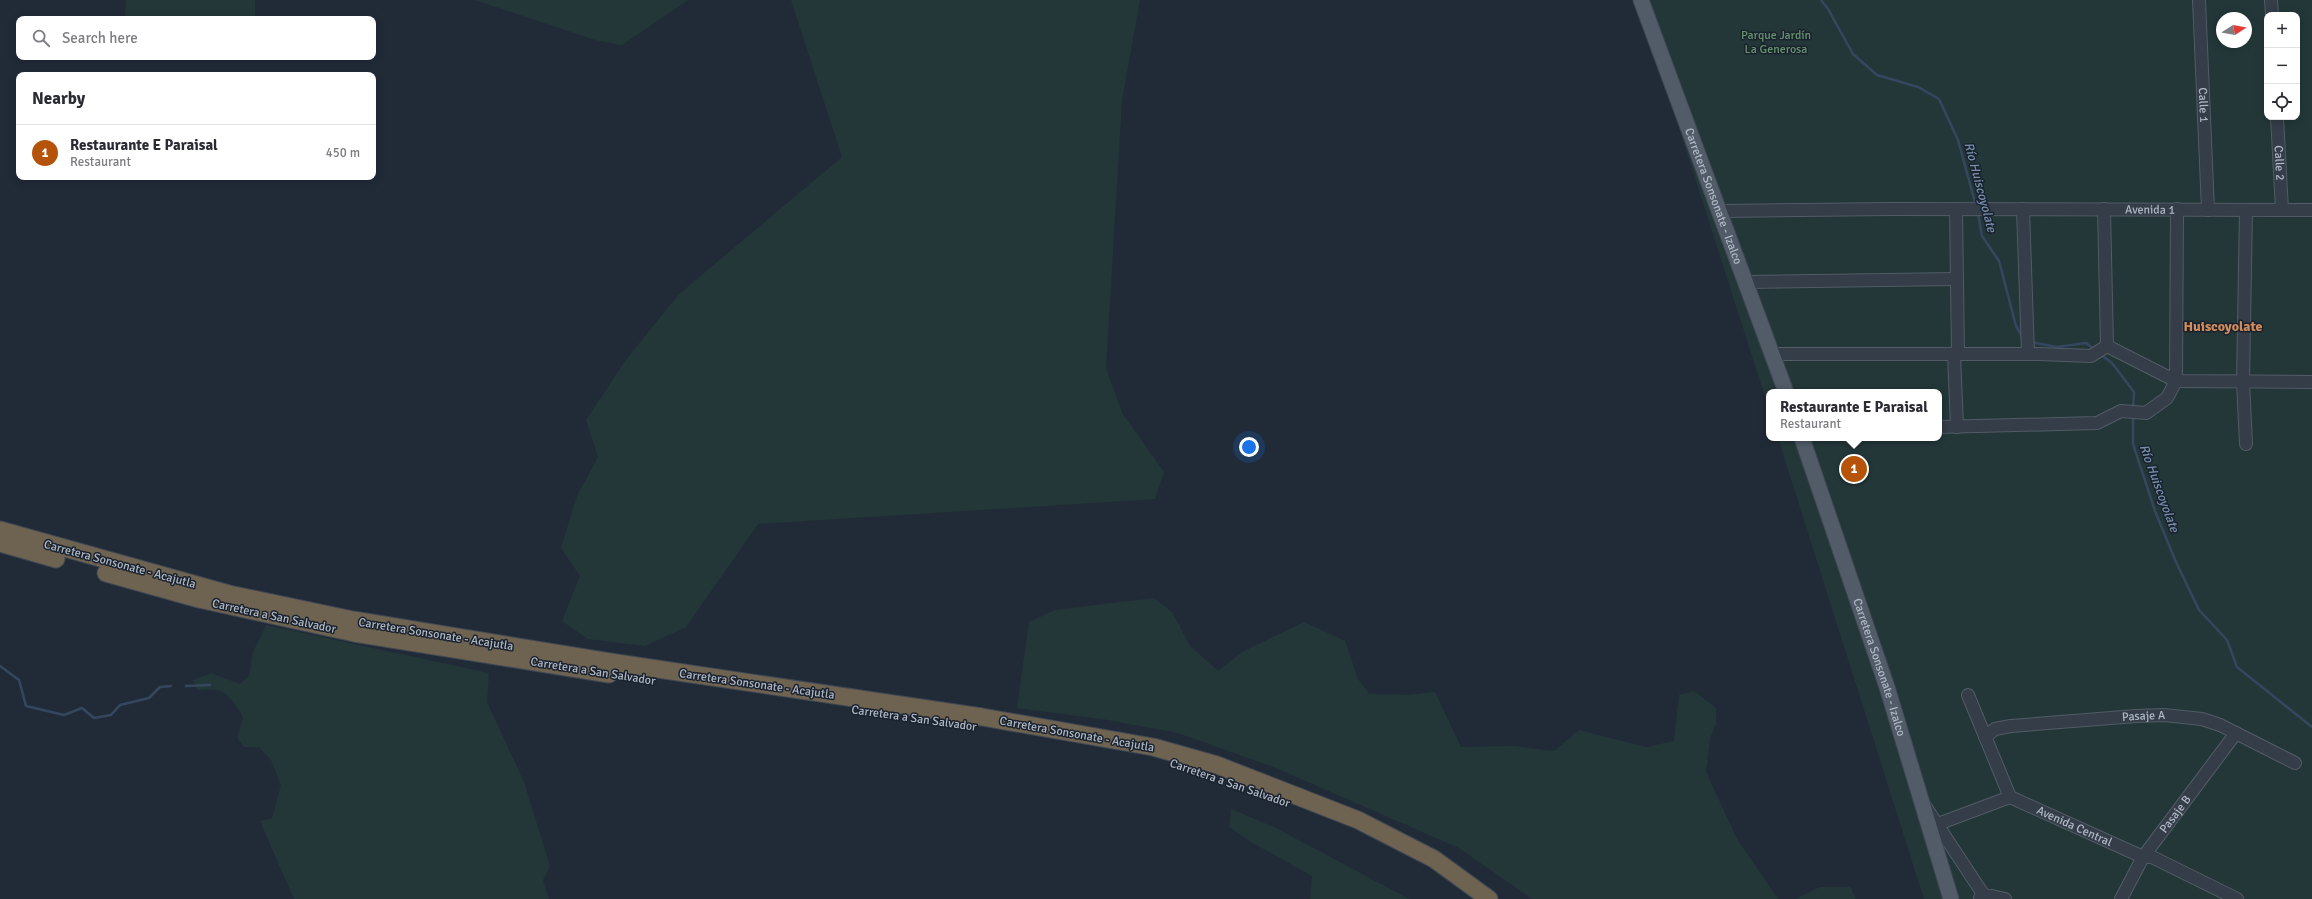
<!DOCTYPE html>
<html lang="en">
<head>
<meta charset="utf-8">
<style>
	:root { --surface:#fff; --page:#f7f7f7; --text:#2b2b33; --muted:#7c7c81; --line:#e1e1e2; --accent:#b45309 }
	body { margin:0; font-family:Signika,sans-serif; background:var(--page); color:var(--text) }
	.controls { position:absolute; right:12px; top:12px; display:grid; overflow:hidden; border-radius:8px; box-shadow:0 2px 10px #0003 }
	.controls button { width:36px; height:36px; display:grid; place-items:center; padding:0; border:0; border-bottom:1px solid var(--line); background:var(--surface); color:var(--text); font:20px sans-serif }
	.compass { position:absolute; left:2216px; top:12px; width:36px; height:36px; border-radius:50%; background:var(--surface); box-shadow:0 2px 10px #0003; rotate:79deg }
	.you { position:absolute; left:1249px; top:447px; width:14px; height:14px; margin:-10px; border:3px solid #fff; border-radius:50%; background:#1a73e8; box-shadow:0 0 0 6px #1a73e833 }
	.badge { display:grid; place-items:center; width:26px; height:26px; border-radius:50%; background:var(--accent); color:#fff; font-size:13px; font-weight:700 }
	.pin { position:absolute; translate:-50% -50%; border:2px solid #fff; box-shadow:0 1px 4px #0006 }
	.popup { position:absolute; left:1766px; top:389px; width:176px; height:52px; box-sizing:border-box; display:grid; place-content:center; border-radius:8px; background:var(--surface); filter:drop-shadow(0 1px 3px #0005); font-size:13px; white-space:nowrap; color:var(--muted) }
	.popup b { font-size:15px; color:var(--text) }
	.popup::after { content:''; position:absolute; left:50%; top:100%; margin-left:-8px; border:8px solid transparent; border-top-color:var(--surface) }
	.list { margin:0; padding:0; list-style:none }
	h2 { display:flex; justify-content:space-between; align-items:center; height:52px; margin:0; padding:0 16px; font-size:17px }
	h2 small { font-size:13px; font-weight:400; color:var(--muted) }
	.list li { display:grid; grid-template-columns:26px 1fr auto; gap:12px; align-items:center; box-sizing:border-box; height:56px; padding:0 16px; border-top:1px solid var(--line) }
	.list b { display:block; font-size:15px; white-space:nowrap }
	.list p { margin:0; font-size:13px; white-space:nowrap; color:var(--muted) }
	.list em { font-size:13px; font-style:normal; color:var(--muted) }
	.icon { flex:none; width:22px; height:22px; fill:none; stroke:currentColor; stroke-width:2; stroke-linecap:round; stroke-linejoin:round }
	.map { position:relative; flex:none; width:2312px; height:899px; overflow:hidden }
	.search { position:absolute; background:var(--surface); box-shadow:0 2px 10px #0003; left:16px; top:16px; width:360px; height:44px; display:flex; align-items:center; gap:10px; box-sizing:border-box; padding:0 14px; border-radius:8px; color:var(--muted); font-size:15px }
	.panel { position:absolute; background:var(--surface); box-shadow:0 2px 10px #0003; left:16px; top:72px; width:360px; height:108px; border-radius:8px }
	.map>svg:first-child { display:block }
	.green { fill:#233739; fill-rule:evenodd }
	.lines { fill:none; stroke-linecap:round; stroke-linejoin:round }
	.stream { stroke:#35475f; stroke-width:2.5 }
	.minor-casing { stroke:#525b66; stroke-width:14 }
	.major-casing { stroke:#3e4652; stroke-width:17 }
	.highway-casing { stroke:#3f4853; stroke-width:19 }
	.minor { stroke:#343d48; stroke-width:12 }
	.major { stroke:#525c69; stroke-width:15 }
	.highway { stroke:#6e6251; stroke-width:17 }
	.labels { text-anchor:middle; stroke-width:3; stroke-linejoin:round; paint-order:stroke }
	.park-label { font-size:12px; fill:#679570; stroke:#1a222d }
	.street-label { font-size:12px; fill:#afb8c5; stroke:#1a222d }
	.water-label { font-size:13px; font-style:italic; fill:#778fad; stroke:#1a222d }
	.quarter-label { font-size:14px; font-weight:bold; fill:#d28d5d; stroke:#1a222d }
</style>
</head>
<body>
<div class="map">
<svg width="2312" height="899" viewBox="0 0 2312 899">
	<rect width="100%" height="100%" fill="#212b38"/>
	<g class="green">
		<polygon points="126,0 255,0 255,19 125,19"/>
		<polygon points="475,0 688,0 622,45 595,40"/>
		<polygon points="791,0 1140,0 1122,100 1106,368 1122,413 1164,472 1155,499 758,524 686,627 645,646 588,639 562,621 580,576 561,548 577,496 598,457 586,420 625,361 678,295 842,157"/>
		<path d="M1638 0H2312V899H1924L1778 438H1939V392H1769V409ZM2267 15H2297V117H2267ZM2222 18H2246V42H2222Z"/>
		<polygon points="1154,598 1172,612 1190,646 1218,671 1242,652 1304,622 1345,641 1358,679 1369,694 1409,695 1435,692 1461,747 1515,746 1554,751 1579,730 1646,747 1674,741 1679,695 1694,691 1716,708 1716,724 1710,738 1706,772 1737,839 1778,899 1532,899 1459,848 1276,768 1178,733 1108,720 1017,708 1029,622 1055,610"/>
		<path d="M266 625 489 673 487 702 524 782 550 866 543 880 549 899H294L260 821 272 818 281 785 271 760 259 747H244L237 738 243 718C238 707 229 693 217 690 211 689 203 690 197 690L193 680 211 673 240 684 249 676 253 652Z"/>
		<polygon points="1231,809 1274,827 1409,899 1310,899 1312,876 1251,842 1229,827"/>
		<polygon points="1820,887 1850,887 1856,899 1796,899"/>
	</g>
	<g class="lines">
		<g class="stream">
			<polyline points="1821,0 1828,9 1853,54 1877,75 1918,87 1939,99 1958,140 1976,206"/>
			<polyline points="1978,213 1982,236 1999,261 2016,326 2023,338"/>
			<polyline points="2031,342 2057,347 2086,343 2095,350"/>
			<polyline points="2100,354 2112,363 2134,392 2133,408"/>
			<polyline points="2133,415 2133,444 2155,511 2176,562 2199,610 2227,640 2237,667 2312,727"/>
			<polyline points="0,666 19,680 26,706 64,715 82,708 94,718 111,715 120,705 149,698 160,687 171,686"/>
			<polyline points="186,686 210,685"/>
		</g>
		<g class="minor-casing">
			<g id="minor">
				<path id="s1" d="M2199 0 2208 210"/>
				<polyline points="2271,0 2272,15"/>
				<path id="s2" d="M2277 117 2282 210"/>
				<polyline points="1956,209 1958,354"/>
				<polyline points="2023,209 2028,354"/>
				<polyline points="2104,209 2107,346"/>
				<path id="s3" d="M1719 211 1891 209 2312 210"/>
				<polyline points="1746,282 1957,279"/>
				<polyline points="1773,354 2039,354 2091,356 2107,346 2176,381 2312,382"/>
				<polyline points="1954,354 1957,427"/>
				<polyline points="1939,427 2097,423 2121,411 2146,413 2167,398 2176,381 2177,209"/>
				<polyline points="2246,444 2243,382 2246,210"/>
				<path id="s4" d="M1968 695 2010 797 2143 857H2152L2237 899"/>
				<path id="s5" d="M1985 737 1995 729 2011 726 2136 716 2164 715 2202 719 2220 725 2295 763"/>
				<polyline points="1925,806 1981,891 1988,899"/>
				<polyline points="1938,824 2010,797"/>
				<polyline points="1980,898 1992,896 2005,899"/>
				<path id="s6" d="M2121 899 2143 857 2236 733"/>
			</g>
		</g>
		<g class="major-casing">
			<g id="major">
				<path id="s7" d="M1641 0 1786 392"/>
				<path id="s8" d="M1802 438 1887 687 1951 899"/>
			</g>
		</g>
		<g class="highway-casing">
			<g id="highway">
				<polyline points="0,530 229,594 353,620 610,662 982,717 1153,747 1217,765 1358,820 1434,859 1489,899"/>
				<polyline points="0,543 56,559"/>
				<polyline points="106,573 199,599 354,633 609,674"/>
			</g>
		</g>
		<use href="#minor" class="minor"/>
		<use href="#major" class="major"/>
		<use href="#highway" class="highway"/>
	</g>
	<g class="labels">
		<g class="park-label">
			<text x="1776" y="39">Parque Jardín<tspan x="1776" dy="14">La Generosa</tspan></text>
		</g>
		<g class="street-label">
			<text dy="4" stroke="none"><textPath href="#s1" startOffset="105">Calle 1</textPath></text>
			<text dy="4" stroke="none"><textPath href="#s2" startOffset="46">Calle 2</textPath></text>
			<text dy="4" stroke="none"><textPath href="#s7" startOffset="209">Carretera Sonsonate - Izalco</textPath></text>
			<text dy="4" stroke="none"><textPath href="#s3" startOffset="431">Avenida 1</textPath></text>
			<text transform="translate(120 564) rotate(15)" y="4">Carretera Sonsonate - Acajutla</text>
			<text transform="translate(274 616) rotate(12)" y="4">Carretera a San Salvador</text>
			<text transform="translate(436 634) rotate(9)" y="4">Carretera Sonsonate - Acajutla</text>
			<text dy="4" stroke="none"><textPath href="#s8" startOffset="242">Carretera Sonsonate - Izalco</textPath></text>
			<text transform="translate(593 671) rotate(9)" y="4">Carretera a San Salvador</text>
			<text transform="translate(757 684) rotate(8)" y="4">Carretera Sonsonate - Acajutla</text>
			<text dy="4" stroke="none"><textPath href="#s5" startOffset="162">Pasaje A</textPath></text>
			<text transform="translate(914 718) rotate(8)" y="4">Carretera a San Salvador</text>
			<text transform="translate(1077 734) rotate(10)" y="4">Carretera Sonsonate - Acajutla</text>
			<text transform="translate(1230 783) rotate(19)" y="4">Carretera a San Salvador</text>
			<text dy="4" stroke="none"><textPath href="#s6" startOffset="101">Pasaje B</textPath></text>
			<text dy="4" stroke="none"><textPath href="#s4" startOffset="181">Avenida Central</textPath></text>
		</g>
		<g class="water-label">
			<text transform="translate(1981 187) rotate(75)" y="5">Río Huiscoyolate</text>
			<text transform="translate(2160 488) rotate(70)" y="5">Río Huiscoyolate</text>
		</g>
		<g class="quarter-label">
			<text x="2223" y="331">Huiscoyolate</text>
		</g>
	</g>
</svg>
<div class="controls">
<button>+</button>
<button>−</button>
<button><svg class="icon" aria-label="locate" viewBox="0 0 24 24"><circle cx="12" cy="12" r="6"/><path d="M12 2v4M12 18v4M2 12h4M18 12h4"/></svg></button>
</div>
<svg class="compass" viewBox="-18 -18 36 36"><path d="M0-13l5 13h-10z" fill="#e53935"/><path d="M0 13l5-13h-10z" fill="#7c7c81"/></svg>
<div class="you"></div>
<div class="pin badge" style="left:1854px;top:469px">1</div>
<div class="popup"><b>Restaurante E Paraisal</b>Restaurant</div>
<div class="search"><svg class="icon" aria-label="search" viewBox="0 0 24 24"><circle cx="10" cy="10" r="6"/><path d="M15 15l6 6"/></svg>Search here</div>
<section class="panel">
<h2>Nearby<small></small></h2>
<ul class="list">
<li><span class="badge">1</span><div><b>Restaurante E Paraisal</b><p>Restaurant</p></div><em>450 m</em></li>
</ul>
</section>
</div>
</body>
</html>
